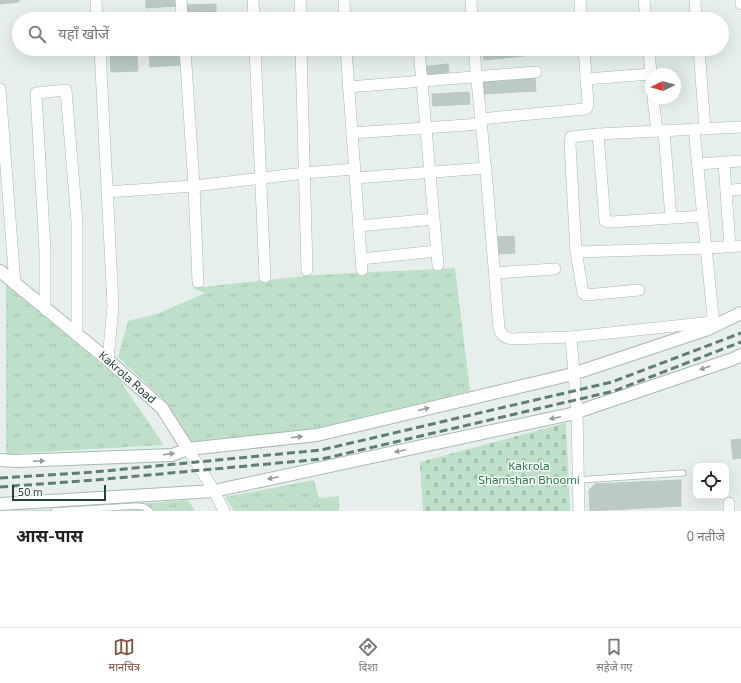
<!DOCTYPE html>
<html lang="hi">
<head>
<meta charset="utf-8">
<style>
	:root { --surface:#fff; --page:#f6f6f6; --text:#222; --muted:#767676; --line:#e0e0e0; --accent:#804e3d }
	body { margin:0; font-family:"Exo 2","Noto Sans Devanagari",sans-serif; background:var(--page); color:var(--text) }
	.controls { position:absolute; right:12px; bottom:12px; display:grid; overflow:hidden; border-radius:8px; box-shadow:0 4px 16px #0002 }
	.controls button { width:36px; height:36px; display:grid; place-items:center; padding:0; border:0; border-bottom:1px solid var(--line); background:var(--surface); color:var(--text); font:20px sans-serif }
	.compass { position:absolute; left:645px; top:68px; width:36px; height:36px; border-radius:50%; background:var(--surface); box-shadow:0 4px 16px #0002; rotate:265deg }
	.scale { position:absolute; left:12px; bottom:10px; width:94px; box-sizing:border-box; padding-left:4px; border:2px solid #24423a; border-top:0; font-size:11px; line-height:14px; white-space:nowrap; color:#24423a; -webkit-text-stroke:3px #f7fbf9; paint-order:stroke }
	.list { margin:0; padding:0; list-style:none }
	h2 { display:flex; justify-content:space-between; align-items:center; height:52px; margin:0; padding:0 16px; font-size:17px }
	h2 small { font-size:13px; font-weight:400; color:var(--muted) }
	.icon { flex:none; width:22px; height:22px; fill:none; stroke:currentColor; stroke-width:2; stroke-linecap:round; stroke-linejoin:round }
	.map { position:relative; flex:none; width:741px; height:511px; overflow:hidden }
	.search { position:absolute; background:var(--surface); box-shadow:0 4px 16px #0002; left:12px; right:12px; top:12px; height:44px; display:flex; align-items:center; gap:10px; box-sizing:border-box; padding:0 14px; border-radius:22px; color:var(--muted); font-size:15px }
	.sheet { height:116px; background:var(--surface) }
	nav { display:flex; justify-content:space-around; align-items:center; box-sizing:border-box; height:56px; border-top:1px solid var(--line); background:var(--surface); font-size:11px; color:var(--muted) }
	nav a { display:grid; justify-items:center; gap:2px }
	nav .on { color:var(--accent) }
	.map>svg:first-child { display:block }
	.grass { fill:url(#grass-tufts) }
	.cemetery { fill:url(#cemetery-stones) }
	.building { fill:#bbcac4; stroke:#b8c9c2 }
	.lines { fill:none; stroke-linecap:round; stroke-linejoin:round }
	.service-casing { stroke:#a8b8b2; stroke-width:7 }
	.minor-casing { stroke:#a8b8b2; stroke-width:12 }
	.tertiary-casing { stroke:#a8b8b2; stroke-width:14 }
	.service { stroke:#fff; stroke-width:5.5 }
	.minor { stroke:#fff; stroke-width:11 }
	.tertiary { stroke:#fff; stroke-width:12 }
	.rail { stroke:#5f7d75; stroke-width:3; stroke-dasharray:8 4; stroke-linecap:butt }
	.oneway { fill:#92a09c }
	.labels { text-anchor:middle; stroke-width:3; stroke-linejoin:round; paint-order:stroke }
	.street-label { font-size:12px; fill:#24423a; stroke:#f7fbf9 }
	.park-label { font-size:12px; fill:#2d7a4b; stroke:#f7fbf9 }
</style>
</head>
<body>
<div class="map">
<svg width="741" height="511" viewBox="0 0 741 511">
	<defs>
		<pattern id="grass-tufts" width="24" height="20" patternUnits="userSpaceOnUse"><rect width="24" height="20" fill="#bfe0c8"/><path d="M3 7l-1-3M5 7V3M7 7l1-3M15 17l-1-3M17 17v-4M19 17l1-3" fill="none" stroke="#a4c1ad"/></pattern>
		<pattern id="cemetery-stones" width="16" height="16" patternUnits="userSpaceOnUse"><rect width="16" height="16" fill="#bfe0c8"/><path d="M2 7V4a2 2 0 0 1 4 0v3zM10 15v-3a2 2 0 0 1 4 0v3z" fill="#a4c1ad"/></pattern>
	</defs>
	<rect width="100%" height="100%" fill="#e6efeb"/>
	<g class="grass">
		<polygon points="455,268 470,391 305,431 193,444 161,397 118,357 128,321 157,314 205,293 192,288 315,275"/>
		<polygon points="6,285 119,379 164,445 6,454"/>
		<polygon points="314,480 319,498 339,496 339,511 234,511 225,497"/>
		<polygon points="188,500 195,511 2,511 92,508"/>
	</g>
	<polygon class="cemetery" points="566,423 570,511 423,511 420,462"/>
	<g class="building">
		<polygon points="0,0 19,0 19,2 0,4"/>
		<polygon points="146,0 177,0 177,6 146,8"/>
		<polygon points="216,4 216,16 187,18 186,5"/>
		<polygon points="149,49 180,49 149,52"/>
		<polygon points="483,49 523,49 524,56 484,60"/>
		<polygon points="180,53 181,65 150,67 149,55"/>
		<polygon points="137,55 138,71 111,72 110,56"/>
		<polygon points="448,64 449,74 422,76 421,67"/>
		<polygon points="535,75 536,91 484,94 483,78"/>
		<polygon points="469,92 470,104 433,106 432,94"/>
		<polygon points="514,236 515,253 498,254 497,237"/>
		<polygon points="741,439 741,458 733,459 731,440"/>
		<polygon points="681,480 681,506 590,511 589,490 595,484"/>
	</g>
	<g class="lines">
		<g class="service-casing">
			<g id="service">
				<polyline points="578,480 683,473"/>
				<polyline points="54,511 137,506 144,507 150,511"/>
			</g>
		</g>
		<g class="minor-casing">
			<g id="minor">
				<polyline points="96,0 97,19"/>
				<polyline points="181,0 182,19"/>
				<polyline points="253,0 254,19"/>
				<polyline points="300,0 301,19"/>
				<polyline points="344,0 345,19"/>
				<polyline points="471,0 472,19"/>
				<polyline points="580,0 581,19"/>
				<polyline points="644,0 646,19"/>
				<polyline points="695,0 696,19"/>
				<polyline points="741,0 741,4"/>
				<polyline points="100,49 113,306 108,360"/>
				<polyline points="185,49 194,186 198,282"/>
				<polyline points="255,49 265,277"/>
				<polyline points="301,49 307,270"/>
				<polyline points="346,49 362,270"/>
				<polyline points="419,49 438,265"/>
				<path d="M474 49 487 183 499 328C501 335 504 337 511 339L571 337 577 412 579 511"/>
				<polyline points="649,49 651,74"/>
				<polyline points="699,49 705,129"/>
				<polyline points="586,79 651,74"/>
				<polyline points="348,87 536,72"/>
				<polyline points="0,89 15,284"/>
				<polyline points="653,98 657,131"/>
				<polyline points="480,119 585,109 587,108 588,104 584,49"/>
				<polyline points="694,129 714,326"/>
				<polyline points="664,131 671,218"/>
				<polyline points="352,133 481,124"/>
				<polyline points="598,134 605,221 612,222 703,216"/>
				<polyline points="724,163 730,247"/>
				<polyline points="698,164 741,161"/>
				<polyline points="355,178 486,168"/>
				<polyline points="726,191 741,189"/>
				<polyline points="107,192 194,186 305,173 354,169"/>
				<polyline points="359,226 434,219"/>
				<polyline points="576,252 706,248 741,246"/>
				<polyline points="361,259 436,251"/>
				<polyline points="495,273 555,269"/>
				<polyline points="639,290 586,295 583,293 576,252 570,144 571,137 598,134 741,127"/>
				<polyline points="45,309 45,251 36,93 66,90 77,222 77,335"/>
				<polyline points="571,337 713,322"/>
				<polyline points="188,449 214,491 224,511"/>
				<polyline points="729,503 729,511"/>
			</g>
		</g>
		<g class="tertiary-casing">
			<g id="tertiary">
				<path id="s1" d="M0 271 108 360 162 408 188 449"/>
				<polyline points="0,460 16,461 172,455 188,449 317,435 573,374 708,329 741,313"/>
				<polyline points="0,504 214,491 571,414 733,359 741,355"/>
			</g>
		</g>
		<use href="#service" class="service"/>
		<use href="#minor" class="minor"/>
		<use href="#tertiary" class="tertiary"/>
		<g class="rail">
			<polyline points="0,478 94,472 321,450 612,382 741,333"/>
			<polyline points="0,487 95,480 322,459 614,391 741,342"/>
		</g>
	</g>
	<defs><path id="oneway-solid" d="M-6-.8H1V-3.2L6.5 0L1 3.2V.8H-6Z"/></defs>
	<g class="oneway">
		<use href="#oneway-solid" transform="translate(705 368) rotate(161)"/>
		<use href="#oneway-solid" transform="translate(424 409) rotate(-13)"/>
		<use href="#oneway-solid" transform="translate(555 418) rotate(168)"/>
		<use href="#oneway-solid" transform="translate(297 437) rotate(-7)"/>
		<use href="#oneway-solid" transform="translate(400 451) rotate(168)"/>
		<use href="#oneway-solid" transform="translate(169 454) rotate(-7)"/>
		<use href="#oneway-solid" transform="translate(39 461) rotate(-2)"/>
		<use href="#oneway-solid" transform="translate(273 478) rotate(168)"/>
	</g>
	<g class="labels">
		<g class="street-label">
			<text dy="4" stroke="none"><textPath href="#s1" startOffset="166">Kakrola Road</textPath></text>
		</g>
		<g class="park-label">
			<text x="529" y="470">Kakrola<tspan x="529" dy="14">Shamshan Bhoomi</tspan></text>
		</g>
	</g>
</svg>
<div class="controls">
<button><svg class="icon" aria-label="locate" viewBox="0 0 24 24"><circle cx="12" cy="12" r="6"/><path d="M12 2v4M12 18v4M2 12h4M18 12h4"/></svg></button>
</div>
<svg class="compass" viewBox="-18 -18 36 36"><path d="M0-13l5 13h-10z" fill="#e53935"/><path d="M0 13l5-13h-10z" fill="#767676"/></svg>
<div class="scale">50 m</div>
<div class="search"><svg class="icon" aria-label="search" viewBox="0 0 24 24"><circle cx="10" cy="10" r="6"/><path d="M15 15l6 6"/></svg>यहाँ खोजें</div>
</div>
<section class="sheet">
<h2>आस-पास<small>0 नतीजे</small></h2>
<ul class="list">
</ul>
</section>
<nav>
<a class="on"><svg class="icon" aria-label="map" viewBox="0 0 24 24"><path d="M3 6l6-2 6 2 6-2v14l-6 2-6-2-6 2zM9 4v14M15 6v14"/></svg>मानचित्र</a>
<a><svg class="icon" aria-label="directions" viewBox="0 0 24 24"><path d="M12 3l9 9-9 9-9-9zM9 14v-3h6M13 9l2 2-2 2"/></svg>दिशा</a>
<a><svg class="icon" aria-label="saved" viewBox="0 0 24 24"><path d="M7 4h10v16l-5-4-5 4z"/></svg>सहेजे गए</a>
</nav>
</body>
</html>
